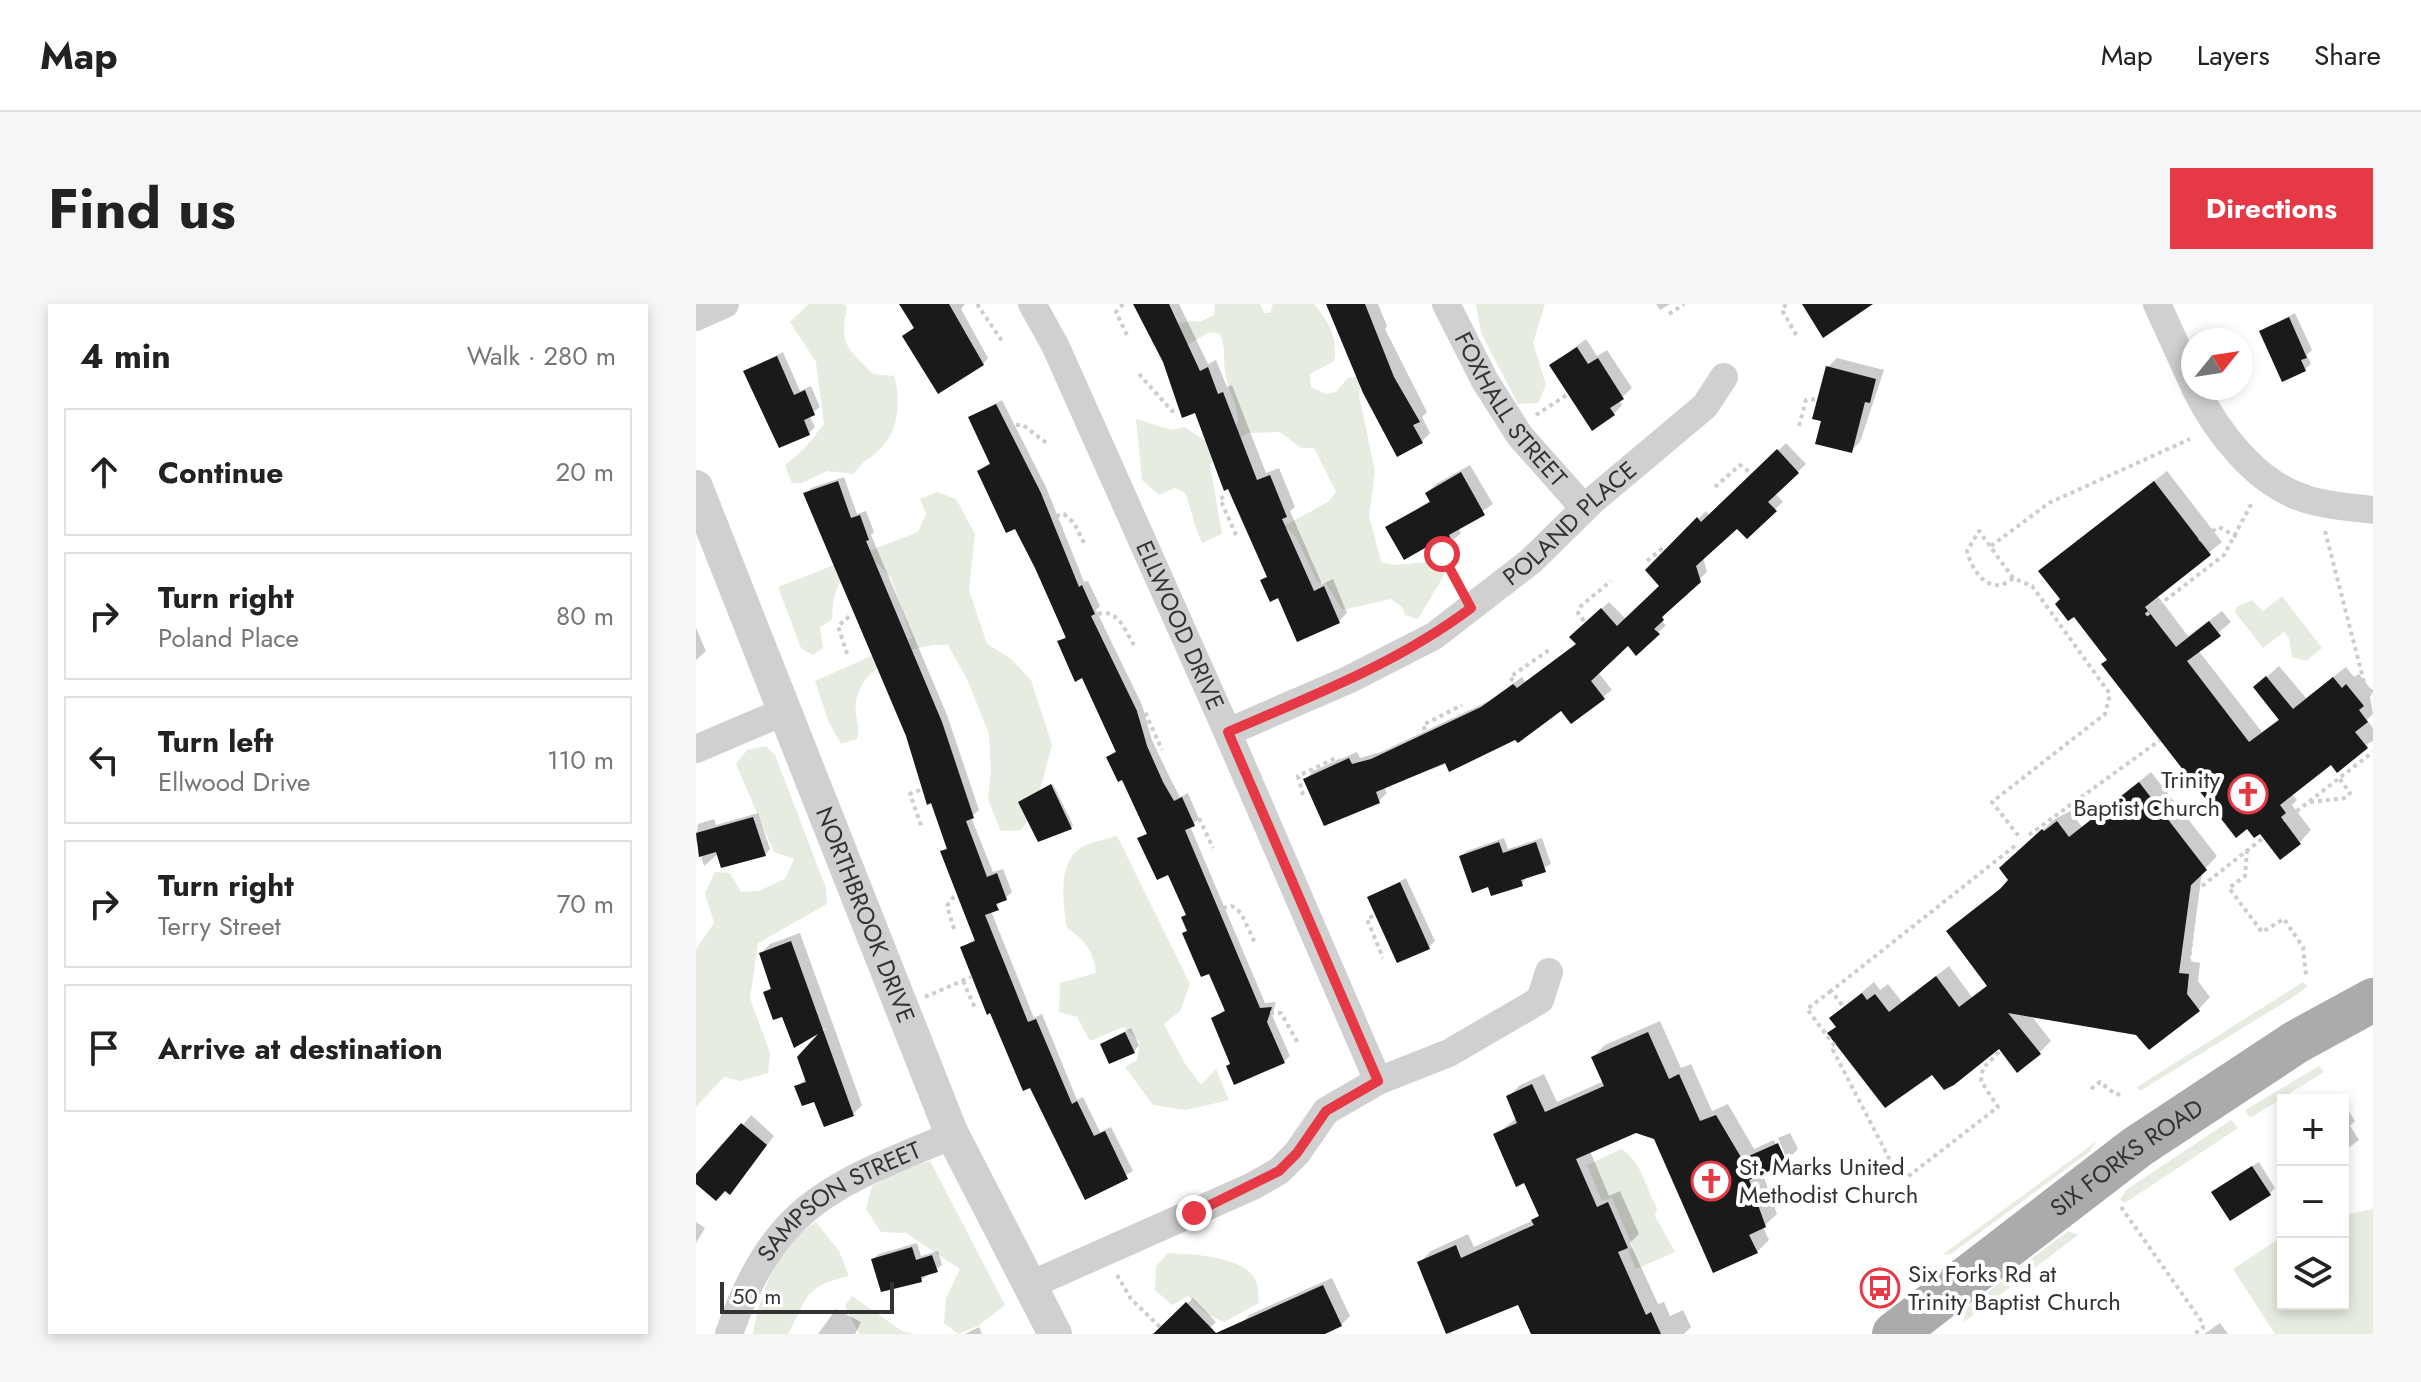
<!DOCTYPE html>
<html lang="en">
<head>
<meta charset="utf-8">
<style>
	:root { --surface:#fff; --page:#f6f6f6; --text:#222; --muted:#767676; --line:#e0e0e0; --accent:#e63946 }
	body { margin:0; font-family:Jost,sans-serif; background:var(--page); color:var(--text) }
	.controls { position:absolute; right:24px; bottom:24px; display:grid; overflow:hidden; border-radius:0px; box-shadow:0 4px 12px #0003 }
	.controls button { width:72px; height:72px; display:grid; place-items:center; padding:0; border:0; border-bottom:2px solid var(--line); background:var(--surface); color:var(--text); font:40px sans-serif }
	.compass { position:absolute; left:1485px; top:24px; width:72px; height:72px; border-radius:50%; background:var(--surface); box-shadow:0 4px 12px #0003; rotate:60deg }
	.scale { position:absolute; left:24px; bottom:20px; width:174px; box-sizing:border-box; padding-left:8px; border:4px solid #333; border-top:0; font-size:22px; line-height:28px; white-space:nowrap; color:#333; -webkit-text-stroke:6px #fff; paint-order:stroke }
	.stop { position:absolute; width:24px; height:24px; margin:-18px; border:6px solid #e63946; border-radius:50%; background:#fff }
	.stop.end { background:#e63946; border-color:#fff; box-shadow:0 2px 8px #0008 }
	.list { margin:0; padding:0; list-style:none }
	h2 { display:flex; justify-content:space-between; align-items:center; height:104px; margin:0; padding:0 32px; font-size:34px }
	h2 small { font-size:26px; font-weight:400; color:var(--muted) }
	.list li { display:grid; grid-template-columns:52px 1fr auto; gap:24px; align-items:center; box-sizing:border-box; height:128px; margin:0 16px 16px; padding:0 16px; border:2px solid var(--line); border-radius:0px }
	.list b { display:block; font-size:30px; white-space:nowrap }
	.list p { margin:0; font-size:26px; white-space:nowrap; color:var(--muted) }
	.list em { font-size:26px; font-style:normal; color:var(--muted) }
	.icon { flex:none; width:44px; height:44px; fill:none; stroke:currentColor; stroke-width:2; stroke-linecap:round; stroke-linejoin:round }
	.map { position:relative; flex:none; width:1677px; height:1030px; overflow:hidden; border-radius:0px }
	header { display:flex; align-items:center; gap:48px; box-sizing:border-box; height:112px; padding:0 40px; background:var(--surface); border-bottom:2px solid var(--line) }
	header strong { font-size:38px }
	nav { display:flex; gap:44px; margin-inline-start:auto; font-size:28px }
	.intro { display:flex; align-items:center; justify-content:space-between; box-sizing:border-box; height:192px; padding:0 48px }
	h1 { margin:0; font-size:56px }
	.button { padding:20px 36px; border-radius:0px; background:var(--accent); color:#fff; font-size:28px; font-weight:700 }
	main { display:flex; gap:48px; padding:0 48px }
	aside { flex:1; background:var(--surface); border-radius:0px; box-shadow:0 4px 12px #0003 }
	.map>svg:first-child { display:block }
	.green { fill:#e6ecdf }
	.shadow { fill:#0003 }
	.building { fill:#1a1a1a }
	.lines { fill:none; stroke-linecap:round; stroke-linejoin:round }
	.path { stroke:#cdcdcd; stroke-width:4; stroke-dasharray:4 4; stroke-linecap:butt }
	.minor { stroke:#d0d0d0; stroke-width:28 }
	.tertiary { stroke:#d0d0d0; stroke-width:34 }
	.primary { stroke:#ababab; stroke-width:44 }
	.route { stroke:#e63946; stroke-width:10 }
	.labels { text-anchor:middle; stroke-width:8; stroke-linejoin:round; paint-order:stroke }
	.street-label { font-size:24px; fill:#333; stroke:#fff }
	.poi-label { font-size:24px; fill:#333; stroke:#fff; text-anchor:start }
</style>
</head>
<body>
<header>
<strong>Map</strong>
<nav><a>Map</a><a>Layers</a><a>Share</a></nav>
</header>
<div class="intro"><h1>Find us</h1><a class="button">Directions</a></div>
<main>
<aside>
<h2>4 min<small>Walk · 280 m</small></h2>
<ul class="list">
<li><svg class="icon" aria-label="ahead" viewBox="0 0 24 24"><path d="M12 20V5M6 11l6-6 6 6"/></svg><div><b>Continue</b></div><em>20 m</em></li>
<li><svg class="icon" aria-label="right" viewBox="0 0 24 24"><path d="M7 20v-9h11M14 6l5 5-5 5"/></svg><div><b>Turn right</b><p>Poland Place</p></div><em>80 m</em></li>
<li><svg class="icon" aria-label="left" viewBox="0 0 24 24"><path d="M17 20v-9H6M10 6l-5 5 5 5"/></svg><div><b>Turn left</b><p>Ellwood Drive</p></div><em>110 m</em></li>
<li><svg class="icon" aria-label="right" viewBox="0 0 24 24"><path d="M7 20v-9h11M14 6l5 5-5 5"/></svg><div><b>Turn right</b><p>Terry Street</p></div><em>70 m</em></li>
<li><svg class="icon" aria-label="arrive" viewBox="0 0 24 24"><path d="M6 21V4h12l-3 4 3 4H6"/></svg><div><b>Arrive at destination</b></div></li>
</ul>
</aside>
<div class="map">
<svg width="1677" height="1030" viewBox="0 0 1677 1030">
	<rect width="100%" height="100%" fill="#fff"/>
	<g class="green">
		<path d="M113 0H148L151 3C143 42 151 43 177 70L198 72C205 93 203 127 185 144 175 155 165 157 158 170L131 167 106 179H96L89 161 107 146 128 120 120 58 94 18Z"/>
		<path d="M519 0H564L568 9H574L577 0H618C632 16 643 36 638 57L614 70 615 83 630 90 640 88 652 74 665 72 663 92 679 167 673 212 685 258C706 265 722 255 744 259L750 268 722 315 709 311 706 303 695 295 646 306 630 279 621 278 601 234 588 222 632 198 640 188 618 144H605L584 128 552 129 520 151 514 161 526 230 506 239C498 222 496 206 489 189L479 184 463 191 446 176 440 115 476 126 488 123 509 136 533 127 542 118C542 100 532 87 529 68 527 54 530 44 524 30L514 28 475 50 456 41C463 26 488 14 504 18L518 11Z"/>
		<polygon points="780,0 849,0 837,39 850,81 842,99 822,100 785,29"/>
		<path d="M241 188 260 195 279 230 273 286 291 340 314 354 335 376 356 441 338 509 325 526 305 527 292 496 295 466 293 430 272 377 252 341C219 339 164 361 160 399 158 412 165 421 161 435L145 440 133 419 119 377 216 334 195 274 180 258C143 273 138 276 136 316L124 323 127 344 117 351 105 344 82 283 222 228 230 210 224 195Z"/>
		<polygon points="1586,292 1626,344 1610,357 1596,353 1593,335 1588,328 1567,344 1539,308 1540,303 1556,296 1567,307"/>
		<polygon points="70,442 79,451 130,584 131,600 62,639 54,694 74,749 72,769 44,777 28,773 0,803 0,645 18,619 9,589 19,568 34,569 45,588 63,587 90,574 98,555 78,548 40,460 51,446"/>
		<path d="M421 532 494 680 484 707 468 720 488 758 505 781 520 765 533 796 490 806 457 801 429 763 441 756 444 738 427 723 394 737 381 713 363 708 364 679 400 669C397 646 389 636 371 624 367 599 360 554 390 541 400 537 411 535 421 532Z"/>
		<polygon points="1607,678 1611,682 1602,690 1444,787 1441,783"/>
		<polygon points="1623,762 1628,768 1554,814 1549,806"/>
		<polygon points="1535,816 1542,824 1429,899 1424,896 1430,886"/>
		<polygon points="1401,837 1393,848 1255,950 1246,951"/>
		<path d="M926 845C947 860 949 883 961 904L959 912 979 948 940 965 932 946 937 943 916 894 906 897 891 861Z"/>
		<polygon points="234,857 309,1001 282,1022 262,1030 248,1019 250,994 264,965 210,929 185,928 170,905 176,882 203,867"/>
		<polygon points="1677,905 1677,1030 1579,1030 1537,965 1587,932 1587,1000 1647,1000 1647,911"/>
		<path d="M120 918 143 947 153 972C106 983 113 993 92 1030H57C63 990 83 939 120 918Z"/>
		<polygon points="1372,927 1382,931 1268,1018 1269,1005"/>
		<path d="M472 949C496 950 551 952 561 979 562 985 562 993 563 999L528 1018 511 1010 492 992 476 1001 459 986 460 962Z"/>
		<polygon points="156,992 206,1027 218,1030 163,1030 149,1002"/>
	</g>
	<g class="shadow">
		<polygon points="205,0 269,0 265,5 292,54 287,60 208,32 219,23"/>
		<polygon points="439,0 483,0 512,60 520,56 531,83 536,81 570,169 583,164 599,203 594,207 626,280 637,275 651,309 643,317 583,291 567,277 572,271 500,106 468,58"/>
		<polygon points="630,0 682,0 691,22 689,25 731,108 726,113 734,129 725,138"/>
		<polygon points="960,0 974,0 964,6"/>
		<polygon points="1599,9 1616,46 1611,51 1615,60 1609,65 1565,27"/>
		<polygon points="890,35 901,52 911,46 936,84 923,96 926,101 918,110 856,61"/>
		<polygon points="87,48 104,87 115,82 124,103 113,111 119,123 113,129 49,68"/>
		<polygon points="1141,54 1188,66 1164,138 1155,147 1128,116 1132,63"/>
		<polygon points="306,96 350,183 388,278 392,277 404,302 400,306 446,401 456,436 473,472 484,493 492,489 503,515 494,522 569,699 580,698 576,711 594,752 588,757 536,758 517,714 530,705 514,667 488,630 492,626 491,610 473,568 444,535 452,528 427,473 412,453 421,446 387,372 363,338 371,331 320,222 283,167 295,158 274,114"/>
		<polygon points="1090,139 1110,160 1079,189 1087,198 1051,232 1041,222 1007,253 1011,268 972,305 965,316 970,321 940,349 932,340 902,368 916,386 875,417 866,405 820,434 688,483 691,489 683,497 610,475 617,467 661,448 664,454 685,448 795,396 826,373 829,378 882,339 876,333 913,298 930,315 966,282 952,266 1010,207 1014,212"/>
		<polygon points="774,161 797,200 762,224 765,229 756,237 730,241 692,224 735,196 731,189 740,180"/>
		<polygon points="1471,167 1526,238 1461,291 1492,332 1526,307 1535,318 1502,346 1566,428 1584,414 1559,383 1583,362 1610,394 1650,363 1658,373 1663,370 1677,388 1674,393 1677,410 1671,416 1677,424 1677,437 1635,458 1595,489 1601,496 1596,501 1615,526 1604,538 1413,355 1366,295 1357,256"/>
		<polygon points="148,173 161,210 170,207 178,228 175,231 251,411 283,506 275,513 297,568 307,565 316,588 295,607 338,714 346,710 381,796 387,793 404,828 415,823 437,867 390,893 267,643 280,634 247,548 252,542 212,431 110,190 115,184"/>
		<polygon points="0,324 10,347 0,356"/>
		<polygon points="1455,468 1521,552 1506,568 1494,657 1504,659 1502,677 1514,693 1503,705 1453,744 1441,729 1334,710 1355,737 1343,749 1303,742 1236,768 1141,722 1135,714 1178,678 1184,686 1192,680 1206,698 1253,662 1276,693 1293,680 1252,627 1315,576 1317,552 1359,515 1374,507 1386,523"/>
		<polygon points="357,480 377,521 375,523 326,496"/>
		<polygon points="62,509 74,545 69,551 22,550 8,562 0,536 2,520 18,515 20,521"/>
		<polygon points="808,534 812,545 846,534 855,560 831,572 826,580 793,580 765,552 771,547"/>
		<polygon points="710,574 739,637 733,643 674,594"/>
		<polygon points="104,629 166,801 157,810 119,795 101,783 111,773 104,754 130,724 99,741 87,710 70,689 76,682 65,649 74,640"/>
		<polygon points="964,717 985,764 995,760 1016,807 1032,800 1058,845 1078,836 1087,855 1091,855 1082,834 1094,829 1102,845 1090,857 1066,868 1081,910 1067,923 1073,936 1061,948 959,833 940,827 894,847 913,892 924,887 943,930 934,939 962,1000 968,998 974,1012 987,1006 995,1023 988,1030 837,1030 823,998 752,1030 723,959 735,947 772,930 778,943 838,916 844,910 829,877 799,831 821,814 812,793 824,781 848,770 861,798 908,777 897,753 909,741"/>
		<polygon points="435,724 443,741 438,747 406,740"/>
		<polygon points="1651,804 1659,817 1654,822 1663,836 1647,848 1647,807"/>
		<polygon points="55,811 78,832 42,879 30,885 0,878"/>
		<polygon points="1563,858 1579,884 1574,889 1523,883"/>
		<polygon points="0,918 9,924 0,939"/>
		<polygon points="221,939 225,952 242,947 246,961 225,976 177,955 183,950"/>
		<polygon points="636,974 654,1012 645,1021 624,1030 551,1030 546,1018 555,1010"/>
		<polygon points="497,994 520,1018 507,1030 459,1030"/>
		<polygon points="140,1005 165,1018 159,1030 122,1030"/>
		<polygon points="1524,1019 1532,1030 1508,1030"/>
		<polygon points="283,1023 286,1030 269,1030"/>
	</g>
	<g class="building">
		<polygon points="203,0 253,0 288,61 242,90 206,32 218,24"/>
		<polygon points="437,0 473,0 504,67 512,63 522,90 527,88 561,176 574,171 591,213 586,215 618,287 628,282 644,319 601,338 582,294 574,298 564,276 571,273 532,185 528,187 499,109 486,114 467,58"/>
		<polygon points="630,0 669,0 698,73 724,118 717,121 727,139 701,153 667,89"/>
		<polygon points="1106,0 1177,0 1127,34"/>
		<polygon points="1593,13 1611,54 1605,56 1610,67 1586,78 1563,27"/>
		<polygon points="881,43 892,60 902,54 928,95 914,104 919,111 896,127 853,61"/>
		<polygon points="81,52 98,91 109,86 119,111 108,116 114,131 83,144 47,67"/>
		<polygon points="1130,62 1180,75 1174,99 1169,98 1156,149 1119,140 1125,117 1116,115"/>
		<polygon points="300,100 345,189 383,283 386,281 399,310 395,312 441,407 451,442 467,478 478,497 486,493 499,522 489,526 564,704 576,703 571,718 589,759 538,781 530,762 534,760 515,714 529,707 513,670 505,673 486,629 491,627 485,613 490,611 472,571 461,576 441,534 451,530 426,476 422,478 410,453 420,448 386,374 379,378 361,337 370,334 339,264 319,225 310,229 281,167 294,160 272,113"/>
		<polygon points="1081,145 1103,169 1072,198 1081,207 1051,235 1041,225 1000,262 1005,278 966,313 968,316 958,325 964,330 940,352 932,342 895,377 909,395 875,420 865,407 822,439 819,436 753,468 749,459 680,488 684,499 628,522 607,475 653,454 656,460 675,455 785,403 817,380 821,384 880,340 873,333 905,304 921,322 963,282 949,266 1001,213 1005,218"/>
		<polygon points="765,168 789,211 753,231 757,239 734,252 729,244 708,256 689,223 734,198 729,189"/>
		<polygon points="142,177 155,214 164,211 173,236 170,237 246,418 278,514 270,517 291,573 301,569 311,596 300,600 303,606 289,611 332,718 340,715 376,800 381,797 398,832 409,827 432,875 389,896 334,784 327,787 294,709 291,711 264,643 279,637 244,547 251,545 235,499 231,501 210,432 107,189"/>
		<polygon points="1458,177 1515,251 1449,303 1480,343 1513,317 1525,332 1491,357 1553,438 1583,416 1557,383 1570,372 1597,405 1637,373 1646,384 1650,380 1668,402 1663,406 1672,418 1659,428 1672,444 1641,469 1635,461 1584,501 1590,509 1585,513 1605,540 1584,556 1564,530 1558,534 1551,525 1540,534 1405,360 1411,356 1378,313 1372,317 1359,300 1364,295 1342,267"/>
		<polygon points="1443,478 1511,566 1495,581 1483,669 1493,670 1491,690 1504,707 1453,746 1440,731 1312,709 1345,750 1321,769 1303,745 1258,781 1248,786 1236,771 1189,804 1131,729 1140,723 1133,714 1166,689 1171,696 1179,690 1193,708 1240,672 1263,703 1291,682 1250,627 1304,585 1312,576 1303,564 1346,525 1348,527 1361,517 1373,533"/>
		<polygon points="355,480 376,525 342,538 322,498"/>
		<polygon points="57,513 70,552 25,564 20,548 3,553 0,529"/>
		<polygon points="803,538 807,549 840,538 850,568 825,576 827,582 795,592 792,583 776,589 763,552"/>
		<polygon points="704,578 734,645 701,659 671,593"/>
		<polygon points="95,637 158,812 128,823 118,798 106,802 98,782 110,778 101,753 122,730 98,744 86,713 77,716 67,688 75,685 63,649"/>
		<polygon points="429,728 439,749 413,760 404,740"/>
		<polygon points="952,728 973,775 983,770 1004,817 1020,811 1046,855 1082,839 1091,859 1053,876 1070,923 1053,931 1062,949 1017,969 958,835 940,829 880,855 901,903 912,898 932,944 922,948 950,1011 955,1008 965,1030 835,1030 822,1001 750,1030 721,958 760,941 765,954 838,921 835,916 843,912 828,879 820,883 797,830 821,819 810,792 836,780 849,808 908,782 895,753"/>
		<polygon points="45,819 71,841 34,891 29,887 20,897 0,880 0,870"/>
		<polygon points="1556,862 1575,891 1534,917 1515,888"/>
		<polygon points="216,943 220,956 236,951 242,968 225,973 226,978 185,988 175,955"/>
		<polygon points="627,981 646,1022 629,1030 457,1030 490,998 520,1029"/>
	</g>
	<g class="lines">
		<g class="path">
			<polyline points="281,0 306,37"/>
			<polyline points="427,0 420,8 431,31"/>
			<polyline points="1090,0 1086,6 1102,34"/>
			<polyline points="973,10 988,0"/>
			<polyline points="443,70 476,107 481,105"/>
			<polyline points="840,111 872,90"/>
			<polyline points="320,121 327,121 353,141"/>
			<polyline points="1103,122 1110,96 1121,95"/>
			<polyline points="1019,183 1044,161 1055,169"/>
			<polyline points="528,193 524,195 541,233"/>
			<polyline points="360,212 368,210 378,219 389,241"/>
			<polyline points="1629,227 1670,386 1677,387"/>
			<polyline points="1503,236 1523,223 1541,233"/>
			<polyline points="1295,242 1353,199 1494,135"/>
			<polyline points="746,250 764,283"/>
			<polyline points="951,257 969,242"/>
			<path d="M1317 274C1295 294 1276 268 1271 247L1283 227 1317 274 1336 282 1414 390 1409 410 1296 498 1325 535"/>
			<path d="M402 310C422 304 429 327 438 341"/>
			<polyline points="1450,311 1528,251 1557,197"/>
			<polyline points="888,317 882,309 885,302 915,277"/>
			<polyline points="151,350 142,322 156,310"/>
			<polyline points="817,377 814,373 853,346"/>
			<polyline points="442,410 449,408 466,446"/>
			<polyline points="729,426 727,421 766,401"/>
			<polyline points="224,486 214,490 226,524"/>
			<polyline points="607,491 602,472 640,454 642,457"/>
			<polyline points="1614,498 1650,494 1654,489 1643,474"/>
			<polyline points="496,510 504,516 517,544"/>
			<polyline points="1588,517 1677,448"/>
			<polyline points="1333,531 1464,436"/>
			<polyline points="1551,546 1549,572 1533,584 1566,628 1588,615 1607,643 1610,671"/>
			<polyline points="527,604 536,602 545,609 560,641"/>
			<polyline points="677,612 671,615 687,654"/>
			<polyline points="258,625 251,602 259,591"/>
			<polyline points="1492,667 1501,586 1567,534"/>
			<polyline points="267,677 279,704"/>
			<polyline points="1135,687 1111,705 1139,742 1137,746 1196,860 1210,874 1302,803 1285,777 1287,764 1304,747"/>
			<polyline points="229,693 275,673"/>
			<polyline points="1146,701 1135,687 1320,541"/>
			<polyline points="574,709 585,709 602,739"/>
			<polyline points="1395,785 1404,778 1419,790 1428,791"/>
			<polyline points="1425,903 1506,1018 1507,1024 1498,1030"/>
			<polyline points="421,971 435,995 464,1023"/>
		</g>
		<g class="minor">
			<path id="s1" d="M336 0 359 41 527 418 682 777"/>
			<path id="s2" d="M750 0 789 77 824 132 888 204"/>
			<polyline points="1461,0 1497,79"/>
			<polyline points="0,13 29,0"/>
			<path d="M1499 84C1521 128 1560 180 1610 195 1631 202 1655 203 1677 206"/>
			<path id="s3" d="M532 428 652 376 738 332 835 257 896 197 1009 102 1028 73"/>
			<polyline points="0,445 87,408"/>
			<polyline points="332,982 557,882 583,867 601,849 630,807 682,777 753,749 844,696 853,668"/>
			<path id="s4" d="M33 1030C79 898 137 881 257 831"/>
		</g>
		<path class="tertiary" id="s5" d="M0 183 255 828 359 1030"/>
		<path class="primary" id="s6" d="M1198 1030 1441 843 1600 738 1677 696"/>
	</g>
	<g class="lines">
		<path class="route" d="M498 909 583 867 601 849 630 807 682 777 532 428C616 392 702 359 775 304L746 250"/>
	</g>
	<defs>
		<g id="church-ring" transform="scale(2)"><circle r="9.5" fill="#fff" stroke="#e63946" stroke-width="1.5"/><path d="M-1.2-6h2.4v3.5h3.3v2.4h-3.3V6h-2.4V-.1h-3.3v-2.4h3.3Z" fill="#e63946"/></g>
		<g id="bus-ring" transform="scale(2)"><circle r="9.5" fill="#fff" stroke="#e63946" stroke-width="1.5"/><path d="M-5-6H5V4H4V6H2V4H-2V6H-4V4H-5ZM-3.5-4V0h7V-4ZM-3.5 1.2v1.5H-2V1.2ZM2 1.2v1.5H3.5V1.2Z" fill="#e63946"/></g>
	</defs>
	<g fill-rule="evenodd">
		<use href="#church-ring" x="1552" y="490"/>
		<use href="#church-ring" x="1015" y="877"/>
		<use href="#bus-ring" x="1184" y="984"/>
	</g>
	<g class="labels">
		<g class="street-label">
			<text dy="8" stroke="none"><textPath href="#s2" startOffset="124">FOXHALL STREET</textPath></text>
			<text dy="8" stroke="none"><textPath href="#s3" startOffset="404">POLAND PLACE</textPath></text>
			<text dy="8" stroke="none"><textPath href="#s1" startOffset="354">ELLWOOD DRIVE</textPath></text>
			<text dy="8" stroke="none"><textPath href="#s5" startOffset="460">NORTHBROOK DRIVE</textPath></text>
			<text dy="8" stroke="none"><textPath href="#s6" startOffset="292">SIX FORKS ROAD</textPath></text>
			<text dy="8" stroke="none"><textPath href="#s4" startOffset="180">SAMPSON STREET</textPath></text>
		</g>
		<g class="poi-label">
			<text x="1524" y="484" text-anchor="end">Trinity<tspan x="1524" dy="28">Baptist Church</tspan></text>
			<text x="1043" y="871">St. Marks United<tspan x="1043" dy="28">Methodist Church</tspan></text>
			<text x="1212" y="978">Six Forks Rd at<tspan x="1212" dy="28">Trinity Baptist Church</tspan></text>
		</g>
	</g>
</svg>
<div class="controls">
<button>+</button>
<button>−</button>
<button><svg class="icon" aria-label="layers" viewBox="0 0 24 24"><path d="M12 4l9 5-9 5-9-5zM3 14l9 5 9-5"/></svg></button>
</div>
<svg class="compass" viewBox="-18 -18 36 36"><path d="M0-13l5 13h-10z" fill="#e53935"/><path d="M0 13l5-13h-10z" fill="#767676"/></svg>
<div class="scale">50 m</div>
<div class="stop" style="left:746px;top:250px"></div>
<div class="stop end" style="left:498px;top:909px"></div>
</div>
</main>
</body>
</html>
